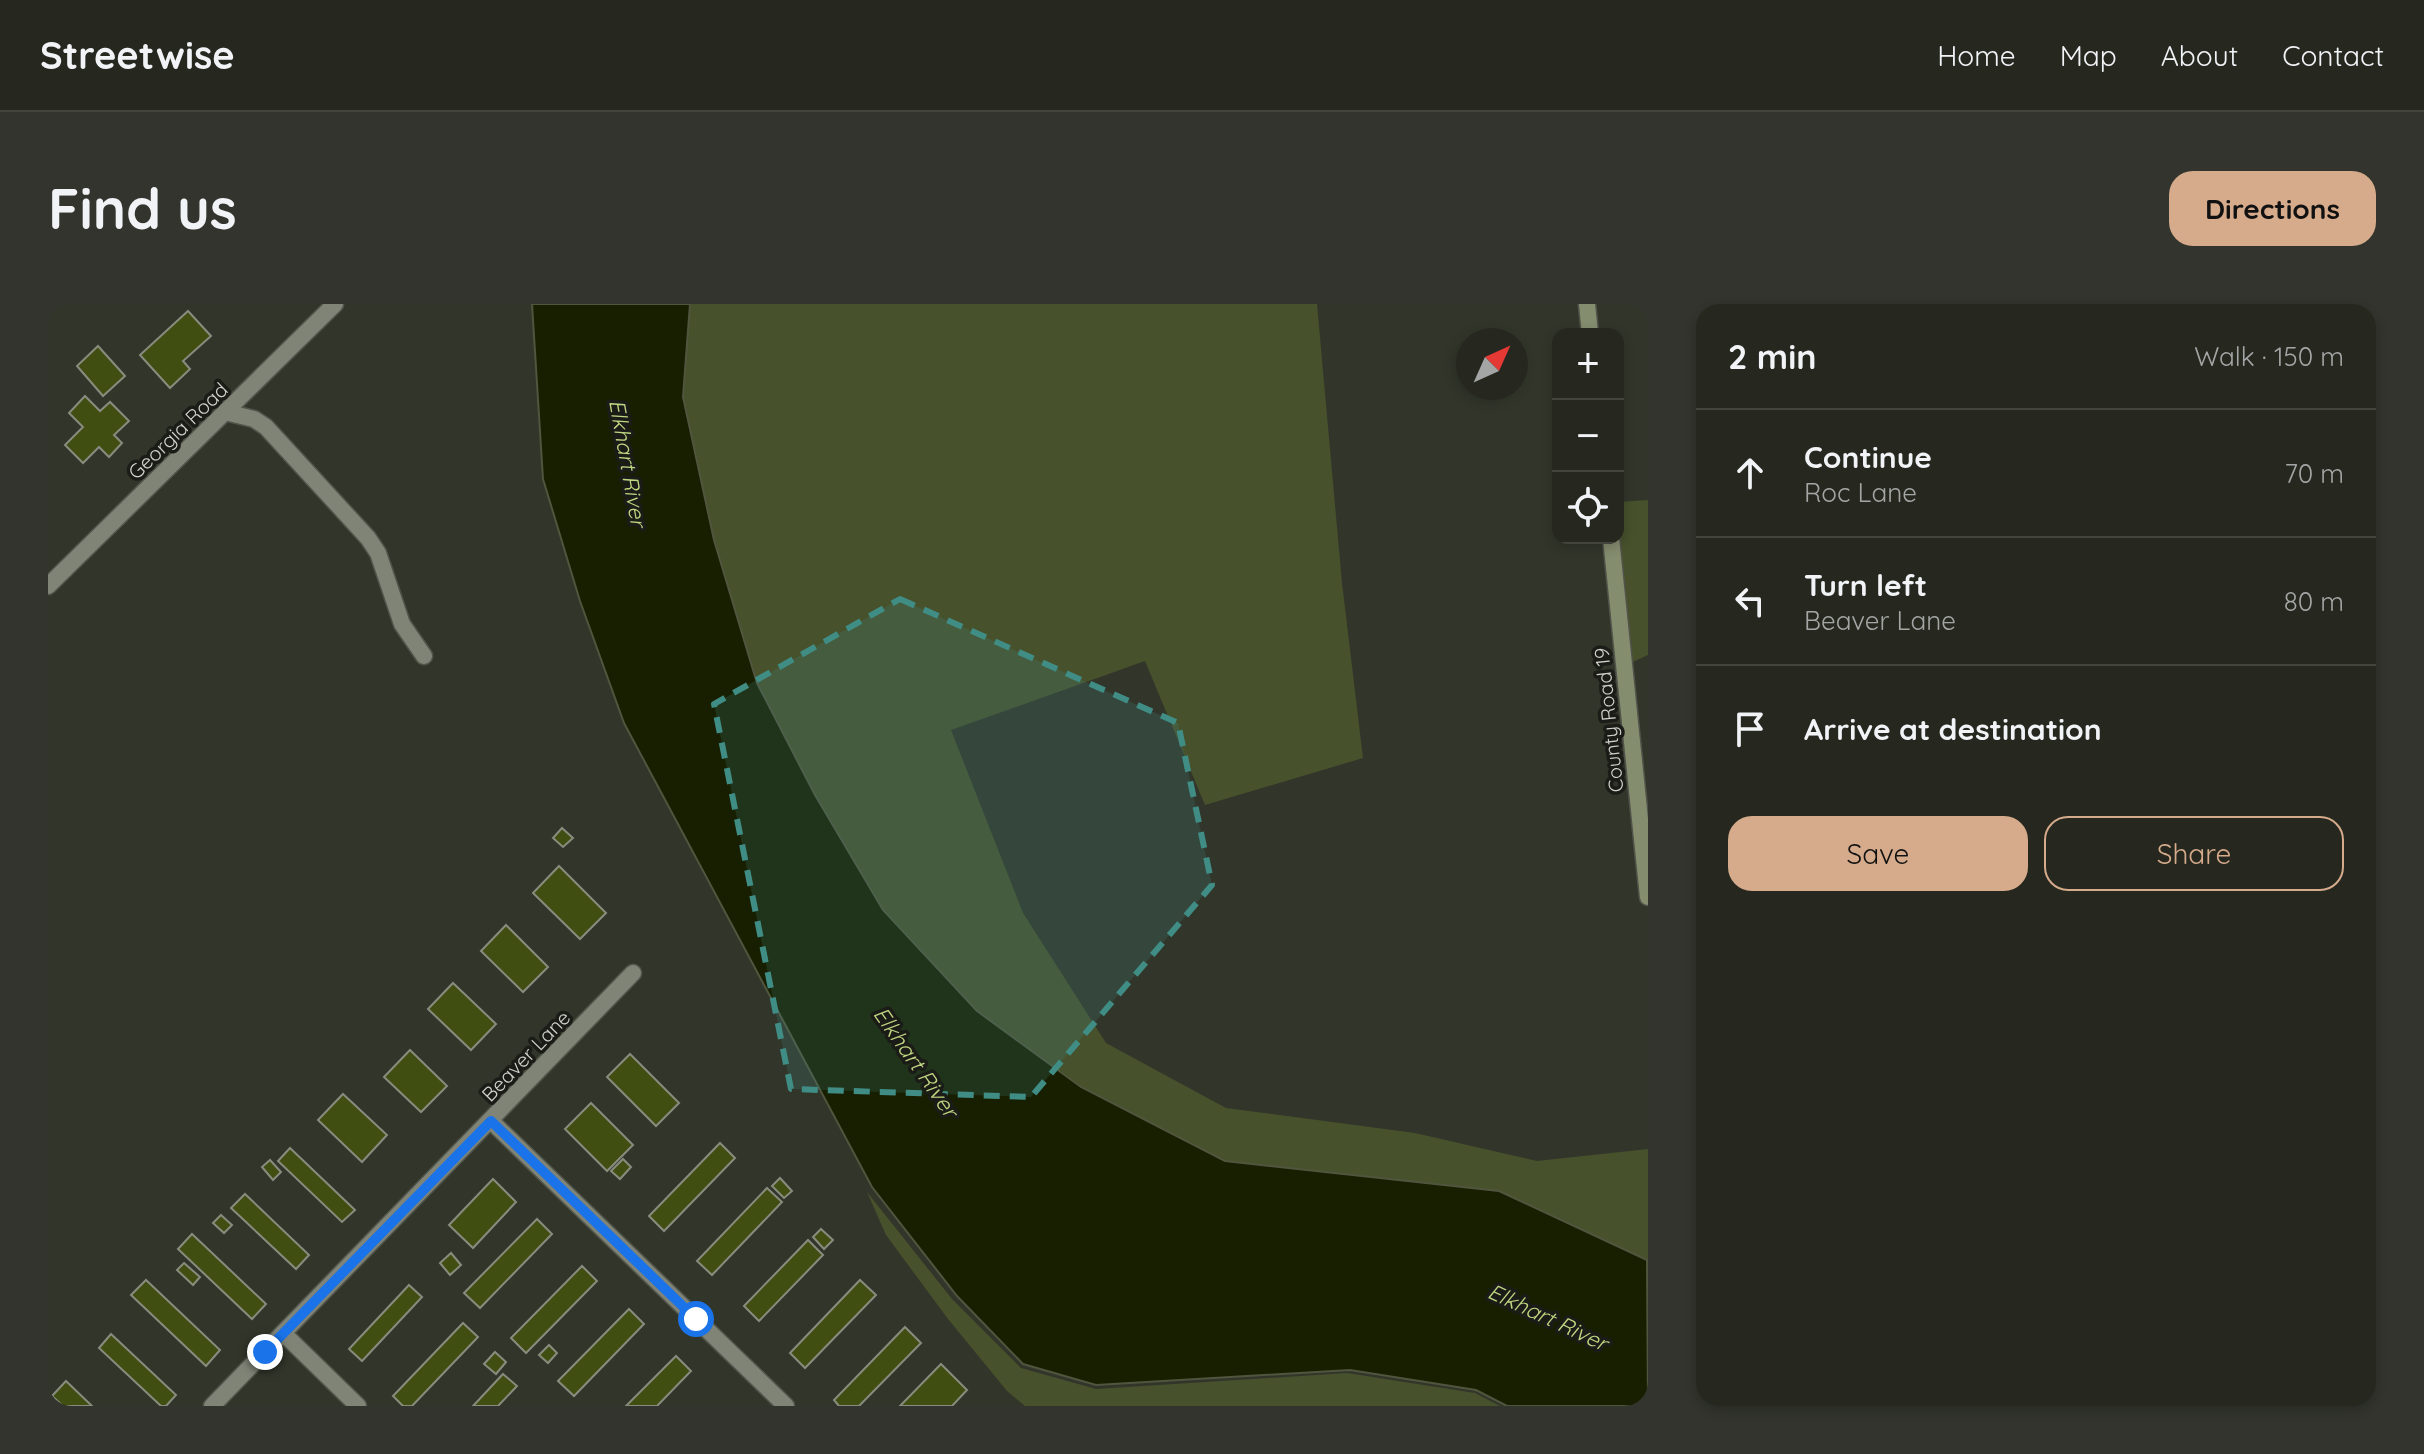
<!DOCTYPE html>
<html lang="en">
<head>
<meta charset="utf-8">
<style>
	:root { --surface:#262820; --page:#32342d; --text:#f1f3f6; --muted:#a4a6a5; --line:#42443e; --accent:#d6ab8b }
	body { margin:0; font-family:Quicksand,sans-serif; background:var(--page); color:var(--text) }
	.controls { position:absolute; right:24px; top:24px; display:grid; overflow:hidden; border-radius:16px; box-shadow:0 4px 12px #0003 }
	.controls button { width:72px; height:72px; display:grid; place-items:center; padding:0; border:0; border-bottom:2px solid var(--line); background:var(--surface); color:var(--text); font:40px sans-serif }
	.compass { position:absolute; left:1408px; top:24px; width:72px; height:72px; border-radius:50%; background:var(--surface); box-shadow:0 4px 12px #0003; rotate:45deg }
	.stop { position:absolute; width:24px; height:24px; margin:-18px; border:6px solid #1a73e8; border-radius:50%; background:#fff }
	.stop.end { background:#1a73e8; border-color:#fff; box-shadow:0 2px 8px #0008 }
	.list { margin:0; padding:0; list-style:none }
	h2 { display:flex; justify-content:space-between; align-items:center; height:104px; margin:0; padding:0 32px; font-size:34px }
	h2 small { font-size:26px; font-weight:400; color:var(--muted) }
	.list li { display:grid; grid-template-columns:52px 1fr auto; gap:24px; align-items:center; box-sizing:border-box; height:128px; padding:0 32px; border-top:2px solid var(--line) }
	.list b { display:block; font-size:30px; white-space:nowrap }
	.list p { margin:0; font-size:26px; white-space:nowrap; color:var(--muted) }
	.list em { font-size:26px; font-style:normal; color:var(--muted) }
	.actions { display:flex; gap:16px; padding:24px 32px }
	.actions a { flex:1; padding:18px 0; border:2px solid var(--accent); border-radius:24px; text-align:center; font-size:28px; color:var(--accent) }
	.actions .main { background:var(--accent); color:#111 }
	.icon { flex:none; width:44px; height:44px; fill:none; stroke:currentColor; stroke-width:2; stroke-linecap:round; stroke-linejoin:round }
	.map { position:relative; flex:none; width:1600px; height:1102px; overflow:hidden; border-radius:24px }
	header { display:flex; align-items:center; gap:48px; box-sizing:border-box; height:112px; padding:0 40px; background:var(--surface); border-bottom:2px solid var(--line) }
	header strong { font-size:38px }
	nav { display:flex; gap:44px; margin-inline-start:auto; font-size:28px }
	.intro { display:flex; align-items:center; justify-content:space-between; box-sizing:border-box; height:192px; padding:0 48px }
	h1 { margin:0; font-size:56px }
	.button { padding:20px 36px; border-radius:24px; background:var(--accent); color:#111; font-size:28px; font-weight:700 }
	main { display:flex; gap:48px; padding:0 48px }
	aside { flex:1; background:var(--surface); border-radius:24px; box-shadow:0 4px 12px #0003 }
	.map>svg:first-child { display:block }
	.green { fill:#47512c }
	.water { fill:#181f01; stroke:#50553e; stroke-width:2 }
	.building { fill:#404e11; stroke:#888c7f; stroke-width:2 }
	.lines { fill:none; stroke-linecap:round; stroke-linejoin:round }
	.lane-casing { stroke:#51544a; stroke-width:19 }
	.street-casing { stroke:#51544a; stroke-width:19 }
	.secondary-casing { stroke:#51544a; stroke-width:19 }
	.lane { stroke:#808477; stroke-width:16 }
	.street { stroke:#808477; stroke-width:16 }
	.secondary { stroke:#858d6f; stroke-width:16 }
	.route { stroke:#1a73e8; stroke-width:10 }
	.marked { fill:#408d86; fill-opacity:0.2; stroke:#408d86; stroke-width:6; stroke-dasharray:16 10; stroke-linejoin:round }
	.labels { text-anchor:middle; stroke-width:7; stroke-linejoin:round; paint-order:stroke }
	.street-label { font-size:20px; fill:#d1d3cc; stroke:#1b1c17 }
	.water-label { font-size:22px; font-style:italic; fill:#c0d781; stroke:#1b1c17 }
</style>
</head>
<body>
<header>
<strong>Streetwise</strong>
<nav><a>Home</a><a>Map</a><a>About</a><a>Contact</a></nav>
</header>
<div class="intro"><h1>Find us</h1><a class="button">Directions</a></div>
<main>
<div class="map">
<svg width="1600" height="1102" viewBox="0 0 1600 1102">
	<rect width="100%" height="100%" fill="#32362a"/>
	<g class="green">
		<polygon points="642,0 1269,0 1294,279 1315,454 1157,501 1097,357 903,426 975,609 1058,739 1178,804 1367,829 1489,857 1600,845 1600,956 1451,887 1177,857 1033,783 929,707 835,606 767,491 709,379 666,236 635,93"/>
		<polygon points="1600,196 1600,351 1576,362 1570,198"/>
		<polygon points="819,888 904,995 973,1064 1048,1085 1299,1069 1427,1089 1452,1102 977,1102 959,1087 900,1015 838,931"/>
	</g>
	<polygon class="water" points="484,0 642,0 635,93 666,236 709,379 767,491 835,606 929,707 1033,783 1177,857 1451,887 1599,956 1600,1102 1459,1102 1428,1086 1302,1066 1048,1081 975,1060 909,992 824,883 576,419 532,297 495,175"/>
	<g class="building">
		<polygon points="140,7 163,32 135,57 142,65 122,84 92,51"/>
		<polygon points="50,42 77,72 55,92 29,62"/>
		<polygon points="37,92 52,107 62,98 81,117 66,131 74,139 61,153 51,143 35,159 17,141 35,123 21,109"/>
		<polygon points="514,524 525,534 515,543 505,534"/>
		<polygon points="511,562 558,609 532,635 485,589"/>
		<polygon points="458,621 500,663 475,688 433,647"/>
		<polygon points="405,679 448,720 423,746 380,705"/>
		<polygon points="362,746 399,782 373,808 336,773"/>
		<polygon points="582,750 631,799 608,822 559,773"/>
		<polygon points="295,790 339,831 314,858 270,816"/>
		<polygon points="543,799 585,841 559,867 517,825"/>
		<polygon points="672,839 687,854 616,927 601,912"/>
		<polygon points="242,844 307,906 294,918 230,857"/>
		<polygon points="575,855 583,863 572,875 563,867"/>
		<polygon points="222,856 233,868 225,876 214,863"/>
		<polygon points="732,874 744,887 736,894 724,882"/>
		<polygon points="445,875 468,898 425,944 401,921"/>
		<polygon points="719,884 734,898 664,971 649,957"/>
		<polygon points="197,890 261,951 248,965 183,904"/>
		<polygon points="173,911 184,921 176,929 165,919"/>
		<polygon points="489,915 504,930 432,1004 416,989"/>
		<polygon points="773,925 785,936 776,945 765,933"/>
		<polygon points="144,930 218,1000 204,1015 130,945"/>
		<polygon points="760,936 775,951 711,1017 696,1002"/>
		<polygon points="403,949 413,961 402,971 392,959"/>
		<polygon points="136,959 152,973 145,981 129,966"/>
		<polygon points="534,962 549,977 478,1049 463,1034"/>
		<polygon points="98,976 172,1046 158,1062 83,991"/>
		<polygon points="812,976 828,991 757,1064 742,1049"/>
		<polygon points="361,981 374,993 314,1057 301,1045"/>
		<polygon points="581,1005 596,1020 526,1092 510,1077"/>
		<polygon points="415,1019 430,1033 364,1102 355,1102 345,1092"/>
		<polygon points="857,1023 873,1039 811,1102 791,1102 786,1096"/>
		<polygon points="63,1030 128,1091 118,1102 113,1102 51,1044"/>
		<polygon points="501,1041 509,1049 500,1059 491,1051"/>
		<polygon points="447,1048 458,1058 448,1070 436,1060"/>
		<polygon points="628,1052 643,1067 609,1102 578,1102"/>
		<polygon points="893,1060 919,1086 904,1102 852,1102"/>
		<polygon points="455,1070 469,1082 450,1102 425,1102"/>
		<polygon points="18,1077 44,1102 15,1102 4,1092"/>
	</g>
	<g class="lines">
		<g class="lane-casing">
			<polyline id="lane" points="177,108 206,115 218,123 320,234 330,249 354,320 376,352"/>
		</g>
		<g class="street-casing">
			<g id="street">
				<polyline points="0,282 287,0"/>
				<polyline points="443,817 738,1102"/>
				<polyline points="235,1029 310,1102"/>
				<polyline points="164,1102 585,669"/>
			</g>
		</g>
		<g class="secondary-casing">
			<g id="secondary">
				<polyline points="1539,0 1542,30"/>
				<polyline points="1563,234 1600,593"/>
			</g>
		</g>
		<use href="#lane" class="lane"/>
		<use href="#street" class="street"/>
		<use href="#secondary" class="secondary"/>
	</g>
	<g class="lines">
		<polyline class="route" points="217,1048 443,817 648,1015"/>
	</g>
	<path class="marked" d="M852 295 1130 419 1164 581 983 793 743 785 666 400Z"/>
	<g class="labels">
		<g class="street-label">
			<text transform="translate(130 127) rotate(-44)" y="7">Georgia Road</text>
			<text transform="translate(1561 416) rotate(-96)" y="7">County Road 19</text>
			<text transform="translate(478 752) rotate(-46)" y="7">Beaver Lane</text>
		</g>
		<g class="water-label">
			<text transform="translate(580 159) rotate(80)" y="8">Elkhart River</text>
			<text transform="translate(868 758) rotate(55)" y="8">Elkhart River</text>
			<text transform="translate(1500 1013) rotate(25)" y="8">Elkhart River</text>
		</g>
	</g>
</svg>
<div class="controls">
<button>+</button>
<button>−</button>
<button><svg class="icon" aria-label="locate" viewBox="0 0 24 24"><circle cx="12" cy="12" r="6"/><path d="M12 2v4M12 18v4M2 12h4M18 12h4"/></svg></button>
</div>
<svg class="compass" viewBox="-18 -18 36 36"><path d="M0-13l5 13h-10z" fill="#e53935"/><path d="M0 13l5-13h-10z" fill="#a4a6a5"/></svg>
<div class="stop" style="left:648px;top:1015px"></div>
<div class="stop end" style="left:217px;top:1048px"></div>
</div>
<aside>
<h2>2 min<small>Walk · 150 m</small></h2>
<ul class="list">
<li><svg class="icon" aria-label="ahead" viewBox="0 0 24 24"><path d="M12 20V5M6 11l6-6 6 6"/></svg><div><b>Continue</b><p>Roc Lane</p></div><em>70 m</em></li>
<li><svg class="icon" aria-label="left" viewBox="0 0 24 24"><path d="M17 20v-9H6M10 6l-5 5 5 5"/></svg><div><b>Turn left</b><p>Beaver Lane</p></div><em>80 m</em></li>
<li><svg class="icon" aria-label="arrive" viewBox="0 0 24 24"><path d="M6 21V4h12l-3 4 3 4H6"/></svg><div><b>Arrive at destination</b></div></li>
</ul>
<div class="actions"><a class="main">Save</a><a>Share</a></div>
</aside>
</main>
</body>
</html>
